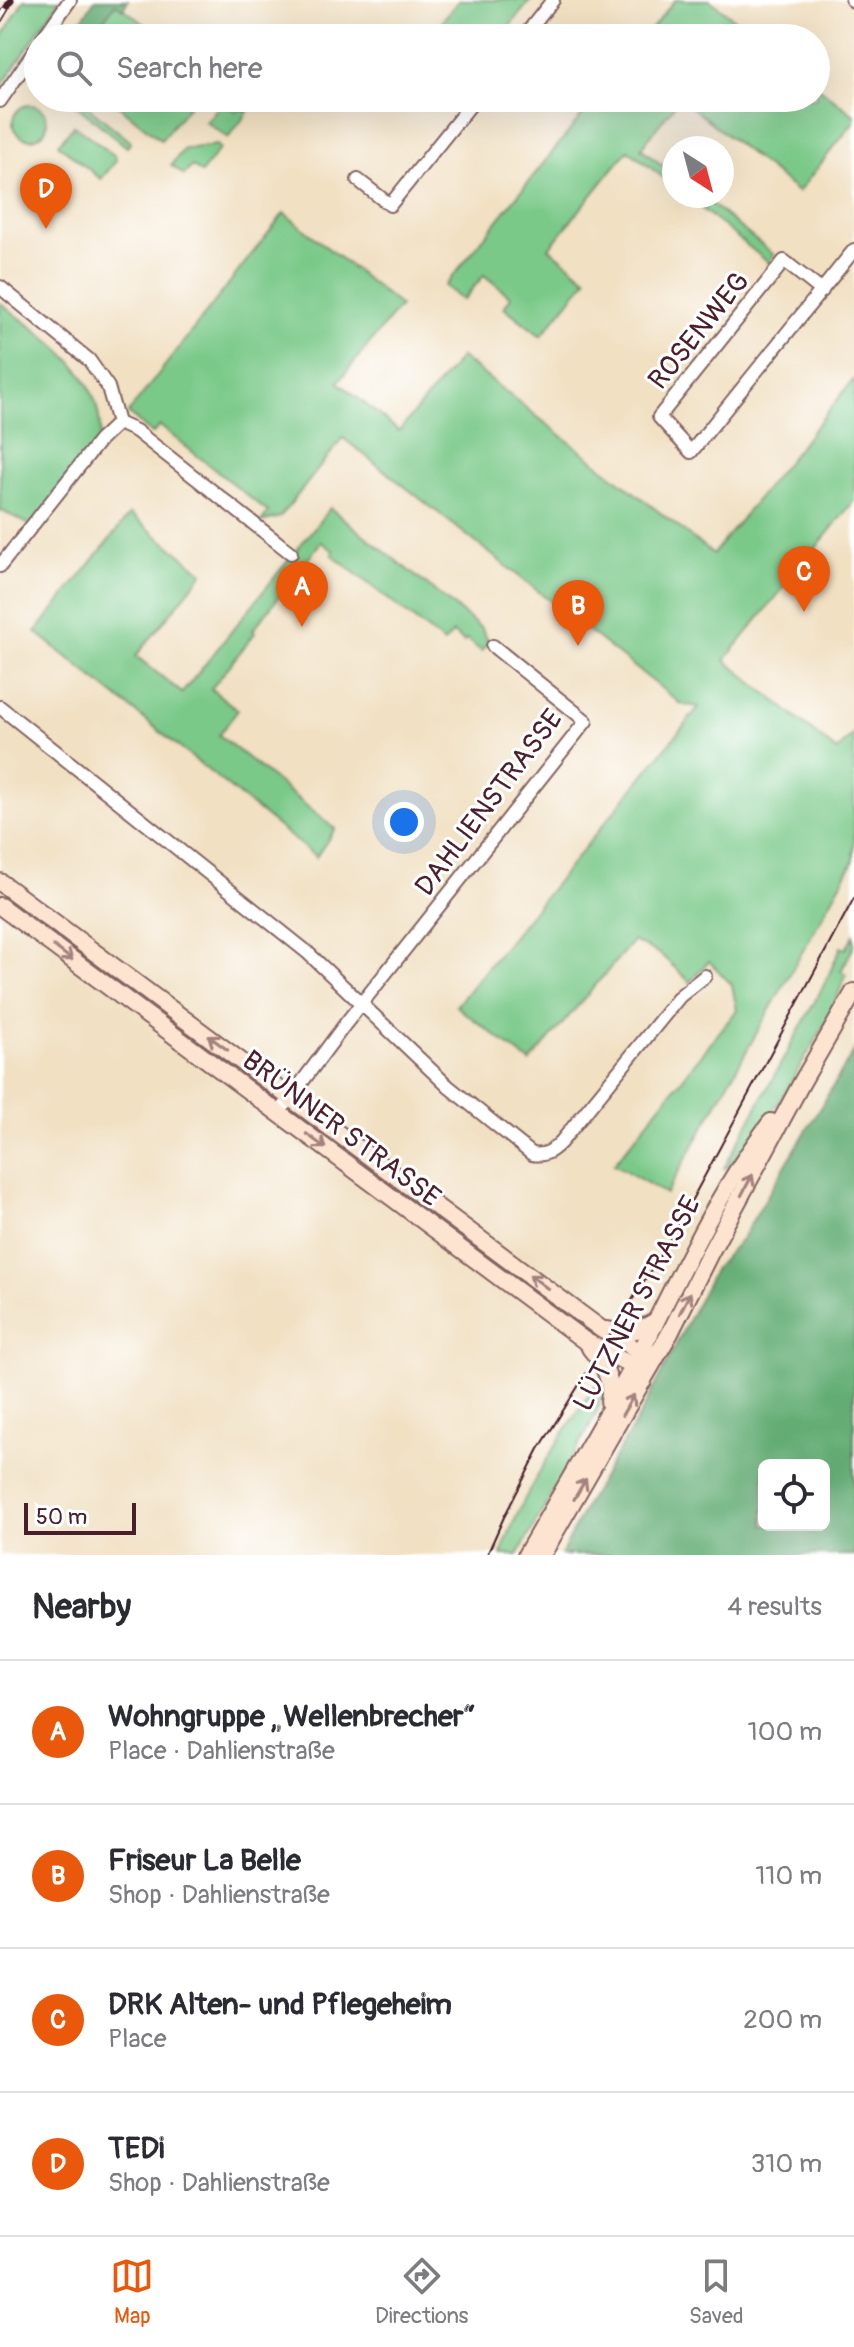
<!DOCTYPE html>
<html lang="en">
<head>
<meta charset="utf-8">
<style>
	:root { --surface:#fff; --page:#f2f2f3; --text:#2b2b33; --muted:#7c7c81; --line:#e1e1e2; --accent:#ea580c }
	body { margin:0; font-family:Pangolin,sans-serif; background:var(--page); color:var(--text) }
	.controls { position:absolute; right:24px; bottom:24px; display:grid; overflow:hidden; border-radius:12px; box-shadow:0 8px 32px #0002 }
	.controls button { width:72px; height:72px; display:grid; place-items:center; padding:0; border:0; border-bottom:2px solid var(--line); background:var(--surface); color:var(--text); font:40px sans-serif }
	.compass { position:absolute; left:662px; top:136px; width:72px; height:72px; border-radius:50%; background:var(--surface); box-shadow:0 8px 32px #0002; rotate:144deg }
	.scale { position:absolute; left:24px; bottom:20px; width:112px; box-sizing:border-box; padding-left:8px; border:4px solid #4a1f2b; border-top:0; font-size:22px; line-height:28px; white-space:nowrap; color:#4a1f2b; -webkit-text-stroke:6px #fff; paint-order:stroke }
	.you { position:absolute; left:404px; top:822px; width:28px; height:28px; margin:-20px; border:6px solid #fff; border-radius:50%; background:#1a73e8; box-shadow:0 0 0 12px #1a73e833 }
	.badge { display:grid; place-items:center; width:52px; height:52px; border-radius:50%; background:var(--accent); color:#fff; font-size:26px; font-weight:700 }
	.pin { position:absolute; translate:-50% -66px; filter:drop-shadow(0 2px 4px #0008) }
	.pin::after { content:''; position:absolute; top:42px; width:28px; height:24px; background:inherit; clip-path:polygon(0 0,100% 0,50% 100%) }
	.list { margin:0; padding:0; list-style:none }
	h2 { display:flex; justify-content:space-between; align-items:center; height:104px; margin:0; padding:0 32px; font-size:34px }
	h2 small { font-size:26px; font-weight:400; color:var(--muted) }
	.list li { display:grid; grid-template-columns:52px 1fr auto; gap:24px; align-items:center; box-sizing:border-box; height:144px; padding:0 32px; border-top:2px solid var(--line) }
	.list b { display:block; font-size:30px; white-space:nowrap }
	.list p { margin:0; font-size:26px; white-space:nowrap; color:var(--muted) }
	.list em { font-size:26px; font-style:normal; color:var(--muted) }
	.icon { flex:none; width:44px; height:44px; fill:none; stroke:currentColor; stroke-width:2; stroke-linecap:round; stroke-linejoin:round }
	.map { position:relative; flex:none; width:854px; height:1555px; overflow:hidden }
	.search { position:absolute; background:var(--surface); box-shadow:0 8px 32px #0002; left:24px; right:24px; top:24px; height:88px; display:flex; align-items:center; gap:20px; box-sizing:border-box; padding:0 28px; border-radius:44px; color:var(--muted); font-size:30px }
	.sheet { height:680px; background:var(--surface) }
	nav { display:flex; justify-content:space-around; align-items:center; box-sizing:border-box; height:112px; border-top:2px solid var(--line); background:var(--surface); font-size:22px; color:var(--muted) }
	nav a { display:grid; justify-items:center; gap:4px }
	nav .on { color:var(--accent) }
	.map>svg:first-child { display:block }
	.green { fill:#7ac989; stroke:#62745a; stroke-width:2 }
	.forest { fill:#63ad75; stroke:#566650; stroke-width:2; fill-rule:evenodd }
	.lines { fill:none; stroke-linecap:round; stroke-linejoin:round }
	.minor-casing { stroke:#846360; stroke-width:16 }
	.secondary-casing { stroke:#846360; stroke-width:20 }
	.minor { stroke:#fff; stroke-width:12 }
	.secondary { stroke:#fde4d1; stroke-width:16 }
	.tram { stroke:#4a1f2b; stroke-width:2 }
	.rail-casing { stroke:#4a1f2b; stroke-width:7 }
	.rail { stroke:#fff; stroke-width:4; stroke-dasharray:12; stroke-linecap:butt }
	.oneway { stroke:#a4827e }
	.labels { text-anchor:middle; stroke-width:6; stroke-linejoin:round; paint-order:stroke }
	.street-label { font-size:28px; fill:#4a1f2b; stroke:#fff }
</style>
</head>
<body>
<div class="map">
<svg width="854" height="1555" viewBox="0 0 854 1555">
	<rect width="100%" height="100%" fill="#fff"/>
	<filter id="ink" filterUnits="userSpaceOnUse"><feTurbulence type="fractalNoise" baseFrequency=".0125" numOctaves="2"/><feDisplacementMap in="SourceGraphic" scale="16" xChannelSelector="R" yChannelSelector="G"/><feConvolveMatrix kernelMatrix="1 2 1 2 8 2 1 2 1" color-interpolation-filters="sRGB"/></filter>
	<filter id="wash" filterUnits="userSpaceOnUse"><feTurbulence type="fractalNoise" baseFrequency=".006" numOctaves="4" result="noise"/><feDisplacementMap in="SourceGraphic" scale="32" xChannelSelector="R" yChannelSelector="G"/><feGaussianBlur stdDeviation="1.8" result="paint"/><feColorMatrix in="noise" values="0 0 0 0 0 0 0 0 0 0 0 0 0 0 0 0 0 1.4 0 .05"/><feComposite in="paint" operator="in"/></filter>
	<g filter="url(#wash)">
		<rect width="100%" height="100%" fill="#f1e0c2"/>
		<g class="green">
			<polygon points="24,0 60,0 0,88 0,41"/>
			<polygon points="459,0 531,0 500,38 432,38 430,36"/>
			<polygon points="675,0 710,0 758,38 644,38"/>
			<polygon points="116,3 164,38 90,38"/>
			<polygon points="816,85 854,115 854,122 798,192 680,98 641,148 674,175 674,186 628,150 549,248 587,279 541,336 504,307 511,297 484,275 463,300 445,286 596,98 816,98"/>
			<polygon points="67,98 77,98 131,142 127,147"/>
			<polygon points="109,98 195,98 161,140"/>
			<polygon points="222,102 235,111 244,109 248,112 228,138 206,122"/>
			<circle cx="30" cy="122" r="17"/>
			<polygon points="74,125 115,156 116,161 101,179 58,144"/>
			<polygon points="217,145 220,148 201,173 192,166 184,175 171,165 184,149"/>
			<polygon points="686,196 701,196 774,255 769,263"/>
			<polygon points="284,213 400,306 338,382 399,431 461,357 713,554 854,379 854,501 725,660 837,751 854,733 854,860 666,1194 614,1164 737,1010 732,985 709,961 690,982 660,954 633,941 530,1062 456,1006 699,707 681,704 660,687 343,438 280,517 261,522 268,512 160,426 152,434 128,413"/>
			<path d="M0 303C48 340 104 371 100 440L32 526 0 510Z"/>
			<polygon points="330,508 482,629 489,643 481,651 467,639 464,642 453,633 444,643 332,555 334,551 321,542 253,630 255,633 211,689 238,710 219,735 335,829 316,857 36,632 130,514 203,573 136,656 182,693"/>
			<polygon points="0,892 261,1086 262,1089 0,897"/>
			<polygon points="854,935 854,946 841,971 846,974 830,1016 778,1104 728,1167 724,1168 826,981 841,947 846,949"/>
			<polygon points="322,1130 434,1213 431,1217 319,1133"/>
			<polygon points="460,1233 594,1333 591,1337 457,1236"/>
			<path d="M601 1377 603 1396 594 1418 518 1555H501C522 1491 564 1432 601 1377Z"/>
		</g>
		<g class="forest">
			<polygon points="95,0 128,0 123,9 115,4 90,38 69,38"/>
			<path d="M854 1051V1555H561L586 1505 639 1417 715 1268 742 1238ZM764 1465H824V1525H764Z"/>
		</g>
	</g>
	<g filter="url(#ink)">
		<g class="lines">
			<g class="minor-casing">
				<g id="minor">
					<polyline points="852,0 854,1"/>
					<polyline points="43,38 70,0"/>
					<polyline points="523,38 553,0"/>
					<polyline points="0,101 38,46"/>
					<polyline points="358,180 390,205 476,98"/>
					<polyline points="0,287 89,360 108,387 118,423"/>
					<polyline points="822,291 784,261 659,417 691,452 854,250"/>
					<polyline points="118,423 136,431 291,553"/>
					<polyline points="0,566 100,440 118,423"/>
					<path d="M0 707 307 952 449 1087 532 1154C545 1156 551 1152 561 1142L680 996 705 976"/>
					<polyline points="279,1113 346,1023 586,721 493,646"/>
				</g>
			</g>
			<g class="secondary-casing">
				<g id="secondary">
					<path d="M0 882 601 1329C628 1345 646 1346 643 1381"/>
					<polyline points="0,906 585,1341 633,1366 645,1362 659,1351"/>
					<path d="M607 1330C625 1335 639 1331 654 1322"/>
					<path d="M590 1348C604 1365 613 1379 609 1402"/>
					<path d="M526 1555C562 1492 600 1429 634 1365 676 1283 715 1195 771 1122"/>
					<polyline points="542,1555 670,1333 710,1253 802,1082 854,992"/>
				</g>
			</g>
			<use href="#minor" class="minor"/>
			<use href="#secondary" class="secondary"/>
			<polyline class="tram" points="487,1555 504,1517 539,1449 674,1233 854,898"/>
			<g class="rail-casing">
				<polyline id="rail" points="0,19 11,0"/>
			</g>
			<use href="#rail" class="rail"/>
		</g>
		<defs><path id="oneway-shaft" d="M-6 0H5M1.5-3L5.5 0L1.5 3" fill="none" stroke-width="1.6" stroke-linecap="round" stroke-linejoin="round" transform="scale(2)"/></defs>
		<g class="oneway">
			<use href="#oneway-shaft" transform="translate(63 953) rotate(37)"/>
			<use href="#oneway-shaft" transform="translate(218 1043) rotate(-144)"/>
			<use href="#oneway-shaft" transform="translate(316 1141) rotate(37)"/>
			<use href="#oneway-shaft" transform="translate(747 1185) rotate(-62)"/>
			<use href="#oneway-shaft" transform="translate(539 1282) rotate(-143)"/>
			<use href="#oneway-shaft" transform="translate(685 1303) rotate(-63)"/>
			<use href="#oneway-shaft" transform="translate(628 1405) rotate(-60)"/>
			<use href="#oneway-shaft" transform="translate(580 1489) rotate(-60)"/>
		</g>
	</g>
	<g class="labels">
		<g class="street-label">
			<text transform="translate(698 330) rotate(-51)" y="10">ROSENWEG</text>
			<text transform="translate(488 802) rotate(-53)" y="10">DAHLIENSTRASSE</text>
			<text transform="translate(342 1128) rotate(37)" y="10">BRÜNNER STRASSE</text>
			<text transform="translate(636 1303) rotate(-62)" y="10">LÜTZNER STRASSE</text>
		</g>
	</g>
</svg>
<div class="controls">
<button><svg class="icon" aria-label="locate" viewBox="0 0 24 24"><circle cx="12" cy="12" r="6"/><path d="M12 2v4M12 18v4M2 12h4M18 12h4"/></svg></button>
</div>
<svg class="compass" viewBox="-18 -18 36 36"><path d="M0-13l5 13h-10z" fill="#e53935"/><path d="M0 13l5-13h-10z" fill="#7c7c81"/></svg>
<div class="scale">50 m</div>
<div class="you"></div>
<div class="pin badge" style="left:302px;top:627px">A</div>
<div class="pin badge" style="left:578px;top:646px">B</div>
<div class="pin badge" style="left:804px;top:612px">C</div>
<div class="pin badge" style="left:46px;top:229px">D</div>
<div class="search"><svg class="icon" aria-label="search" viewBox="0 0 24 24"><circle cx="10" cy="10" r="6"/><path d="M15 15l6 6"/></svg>Search here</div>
</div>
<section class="sheet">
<h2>Nearby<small>4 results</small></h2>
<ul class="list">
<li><span class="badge">A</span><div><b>Wohngruppe „Wellenbrecher“</b><p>Place · Dahlienstraße</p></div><em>100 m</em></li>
<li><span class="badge">B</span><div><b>Friseur La Belle</b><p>Shop · Dahlienstraße</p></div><em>110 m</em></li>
<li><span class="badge">C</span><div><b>DRK Alten- und Pflegeheim</b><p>Place</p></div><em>200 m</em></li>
<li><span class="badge">D</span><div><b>TEDi</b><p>Shop · Dahlienstraße</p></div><em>310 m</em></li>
</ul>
</section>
<nav>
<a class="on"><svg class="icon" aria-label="map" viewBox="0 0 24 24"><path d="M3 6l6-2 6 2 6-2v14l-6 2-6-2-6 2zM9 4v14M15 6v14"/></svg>Map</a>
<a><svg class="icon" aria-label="directions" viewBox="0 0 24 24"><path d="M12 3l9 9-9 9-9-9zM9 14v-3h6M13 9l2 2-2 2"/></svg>Directions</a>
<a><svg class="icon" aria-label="saved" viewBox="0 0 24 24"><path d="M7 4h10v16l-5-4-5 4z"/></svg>Saved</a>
</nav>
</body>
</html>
